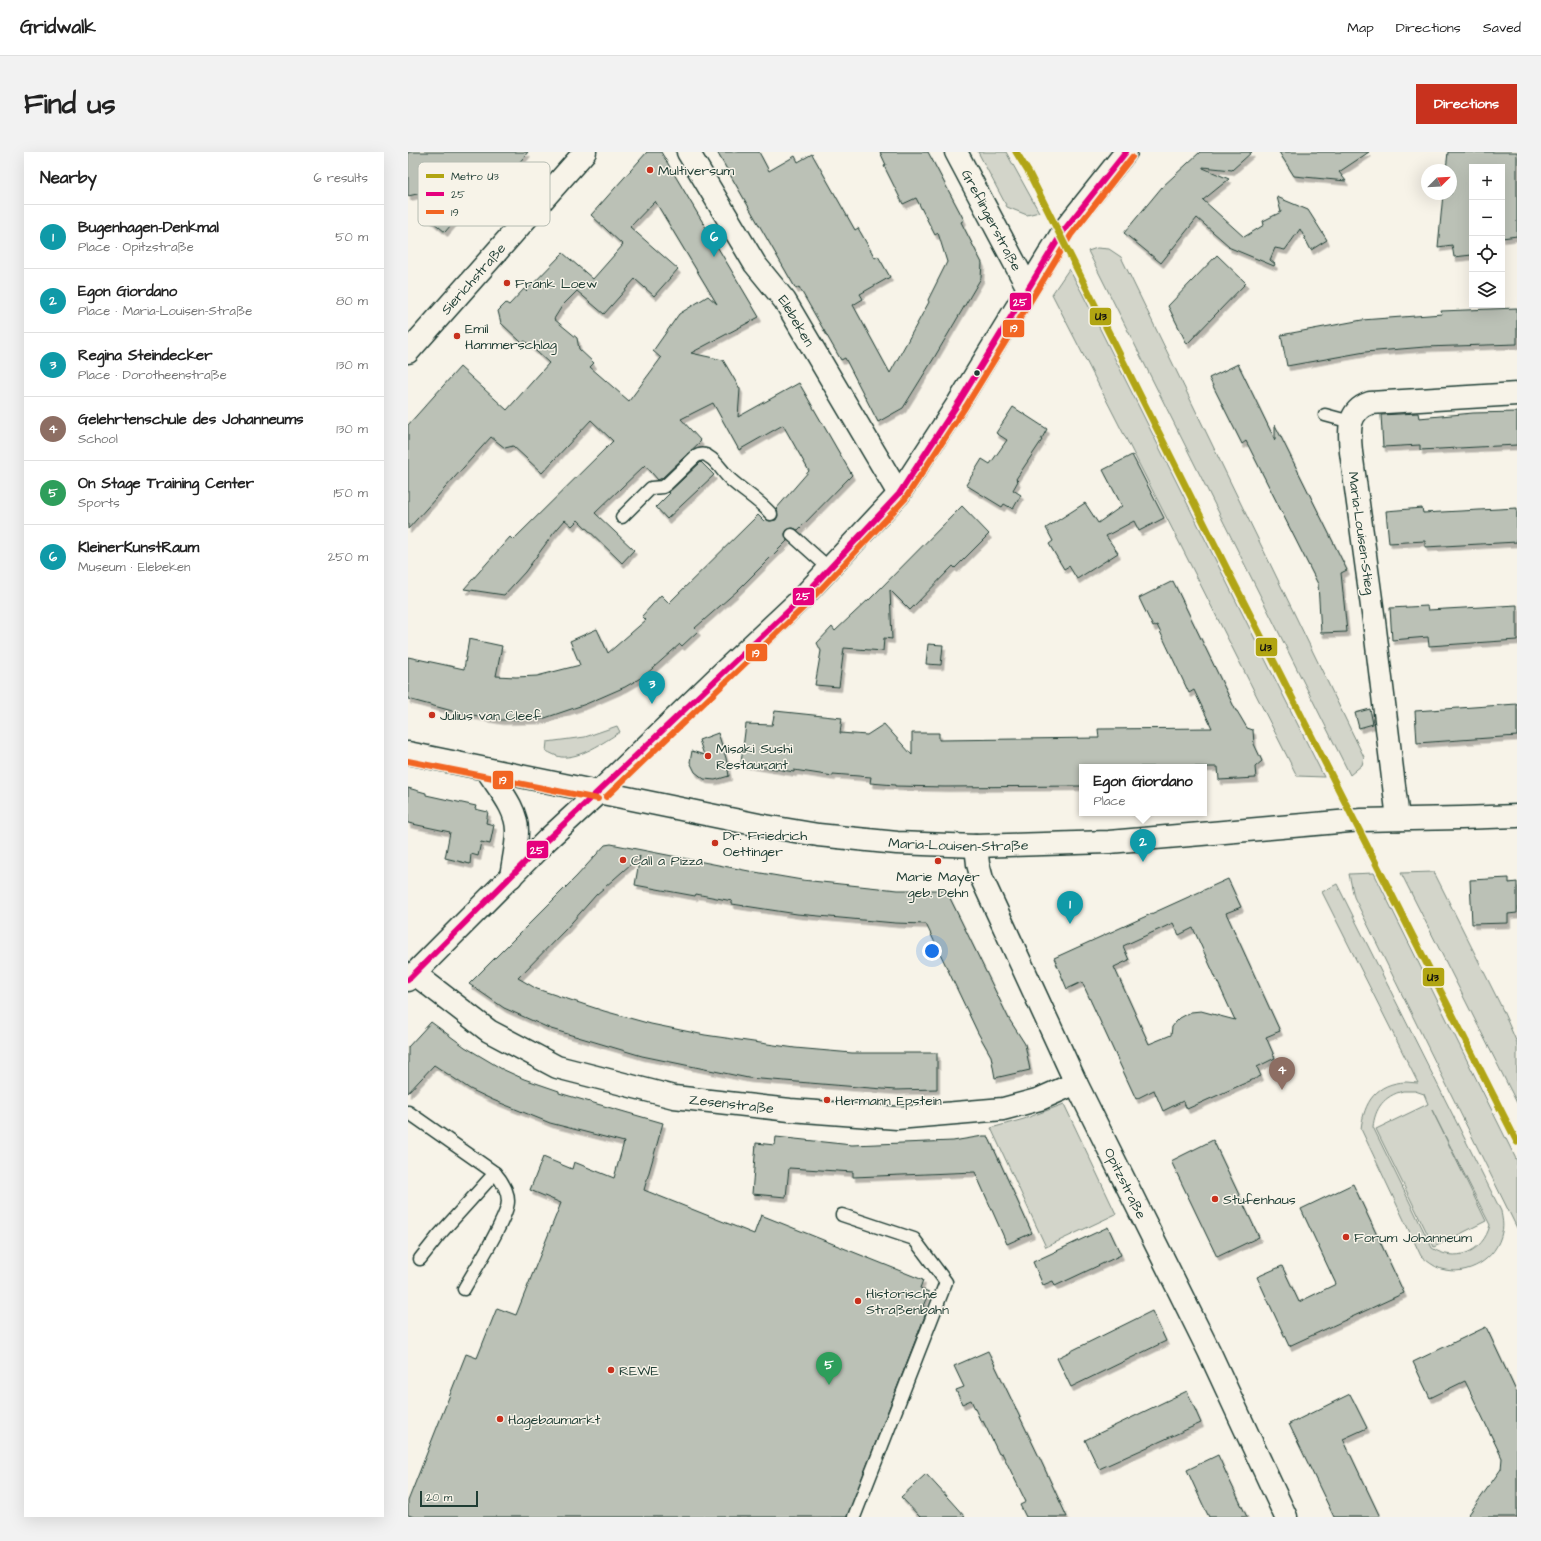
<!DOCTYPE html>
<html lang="en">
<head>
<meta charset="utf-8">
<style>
	:root { --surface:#fff; --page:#f2f2f2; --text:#222; --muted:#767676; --line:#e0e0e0; --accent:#c8321e }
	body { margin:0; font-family:"Architects Daughter",sans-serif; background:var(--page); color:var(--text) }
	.controls { position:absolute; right:12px; top:12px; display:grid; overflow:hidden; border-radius:0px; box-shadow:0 4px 16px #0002 }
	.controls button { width:36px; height:36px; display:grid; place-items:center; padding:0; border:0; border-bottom:1px solid var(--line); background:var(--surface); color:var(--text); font:20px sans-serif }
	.compass { position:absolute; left:1013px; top:12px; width:36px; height:36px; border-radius:50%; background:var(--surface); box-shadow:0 4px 16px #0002; rotate:66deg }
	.scale { position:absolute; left:12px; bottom:10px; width:58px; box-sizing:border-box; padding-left:4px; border:2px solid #1f3d34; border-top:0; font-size:11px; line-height:14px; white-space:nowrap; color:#1f3d34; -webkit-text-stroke:3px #f7f3e8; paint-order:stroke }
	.you { position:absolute; left:524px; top:799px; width:14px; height:14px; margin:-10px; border:3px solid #fff; border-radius:50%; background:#1a73e8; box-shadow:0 0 0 6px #1a73e833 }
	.badge { display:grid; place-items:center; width:26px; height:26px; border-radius:50%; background:var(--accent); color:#fff; font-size:13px; font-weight:700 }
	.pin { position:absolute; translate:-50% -33px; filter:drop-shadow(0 1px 2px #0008) }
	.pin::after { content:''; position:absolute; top:21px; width:14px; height:12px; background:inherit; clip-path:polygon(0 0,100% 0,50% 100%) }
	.popup { position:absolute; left:671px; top:612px; width:128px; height:52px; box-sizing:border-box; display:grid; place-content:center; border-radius:0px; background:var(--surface); filter:drop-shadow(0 1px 3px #0005); font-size:13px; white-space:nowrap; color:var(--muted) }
	.popup b { font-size:15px; color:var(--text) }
	.popup::after { content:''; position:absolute; left:50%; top:100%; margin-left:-8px; border:8px solid transparent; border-top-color:var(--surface) }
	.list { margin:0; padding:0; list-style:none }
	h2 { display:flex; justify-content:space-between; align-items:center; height:52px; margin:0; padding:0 16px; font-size:17px }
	h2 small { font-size:13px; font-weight:400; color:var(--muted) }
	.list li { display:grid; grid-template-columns:26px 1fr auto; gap:12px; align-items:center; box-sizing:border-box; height:64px; padding:0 16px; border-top:1px solid var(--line) }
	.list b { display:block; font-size:15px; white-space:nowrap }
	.list p { margin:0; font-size:13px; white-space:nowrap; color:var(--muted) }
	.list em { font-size:13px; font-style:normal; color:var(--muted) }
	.icon { flex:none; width:22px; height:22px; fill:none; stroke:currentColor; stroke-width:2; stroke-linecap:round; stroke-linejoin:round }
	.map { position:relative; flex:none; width:1109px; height:1365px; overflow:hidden; border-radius:0px }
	header { display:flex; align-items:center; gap:24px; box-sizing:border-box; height:56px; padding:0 20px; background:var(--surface); border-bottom:1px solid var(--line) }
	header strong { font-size:19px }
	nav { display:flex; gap:22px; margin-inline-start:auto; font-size:14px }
	.intro { display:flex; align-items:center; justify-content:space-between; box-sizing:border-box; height:96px; padding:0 24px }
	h1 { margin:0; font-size:28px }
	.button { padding:10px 18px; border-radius:0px; background:var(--accent); color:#fff; font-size:14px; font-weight:700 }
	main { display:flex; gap:24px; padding:0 24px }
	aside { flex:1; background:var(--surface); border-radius:0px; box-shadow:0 4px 16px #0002 }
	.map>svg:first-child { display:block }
	.green { fill:#d3d5ca; stroke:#79897f; fill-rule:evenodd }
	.building { fill:#bbc1b6; stroke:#1f3d34; fill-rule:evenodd; filter:url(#shadow) }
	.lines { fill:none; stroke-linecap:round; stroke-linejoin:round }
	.service-casing { stroke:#1f3d34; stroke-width:15 }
	.minor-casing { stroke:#1f3d34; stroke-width:25 }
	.tertiary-casing { stroke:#1f3d34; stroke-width:25 }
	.secondary-casing { stroke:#1f3d34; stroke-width:25 }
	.service { stroke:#f7f3e8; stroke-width:12 }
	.minor { stroke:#f7f3e8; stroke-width:22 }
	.tertiary { stroke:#f7f3e8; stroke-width:22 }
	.secondary { stroke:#f7f3e8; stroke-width:22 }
	.bus-1-casing { stroke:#f7f3e8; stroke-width:9 }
	.bus-2-casing { stroke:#f7f3e8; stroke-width:9 }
	.bus-1 { stroke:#e5007d; stroke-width:6 }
	.bus-2 { stroke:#f26522; stroke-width:6 }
	.metro-1-casing { stroke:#f7f3e8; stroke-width:10 }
	.metro-1 { stroke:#b1a512; stroke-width:7 }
	.poi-dot { fill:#c8321e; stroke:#f7f3e8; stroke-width:1.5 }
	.bus-dot { fill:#1f3d34; stroke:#f7f3e8; stroke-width:1.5 }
	.labels { text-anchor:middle; stroke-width:3; stroke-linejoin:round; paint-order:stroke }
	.poi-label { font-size:14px; fill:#1f3d34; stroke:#f7f3e8; text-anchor:start }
	.street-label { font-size:14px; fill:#1f3d34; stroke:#f7f3e8 }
	.key { fill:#f7f3e8; stroke:#b6bcb2; stroke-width:1 }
	.key-label { font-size:11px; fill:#1f3d34 }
	.line-badge { stroke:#f7f3e8; stroke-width:1.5 }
	.badge-label { font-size:11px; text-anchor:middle; font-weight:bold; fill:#fff }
	.pale-badge-label { font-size:11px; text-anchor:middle; font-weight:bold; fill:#111 }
</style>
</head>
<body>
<header>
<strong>Gridwalk</strong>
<nav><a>Map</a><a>Directions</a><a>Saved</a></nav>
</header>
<div class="intro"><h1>Find us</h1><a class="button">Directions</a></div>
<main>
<aside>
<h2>Nearby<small>6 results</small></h2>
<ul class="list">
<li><span class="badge" style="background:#0f9aa8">1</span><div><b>Bugenhagen-Denkmal</b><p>Place · Opitzstraße</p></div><em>50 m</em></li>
<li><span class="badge" style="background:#0f9aa8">2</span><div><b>Egon Giordano</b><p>Place · Maria-Louisen-Straße</p></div><em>80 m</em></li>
<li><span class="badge" style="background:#0f9aa8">3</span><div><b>Regina Steindecker</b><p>Place · Dorotheenstraße</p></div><em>130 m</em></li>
<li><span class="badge" style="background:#8d6e63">4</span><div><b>Gelehrtenschule des Johanneums</b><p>School</p></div><em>130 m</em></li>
<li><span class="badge" style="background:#2e9e5b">5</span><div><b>On Stage Training Center</b><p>Sports</p></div><em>150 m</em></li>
<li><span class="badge" style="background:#0f9aa8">6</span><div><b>KleinerKunstRaum</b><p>Museum · Elebeken</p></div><em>250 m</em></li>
</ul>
</aside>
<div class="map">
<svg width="1109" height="1365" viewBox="0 0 1109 1365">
	<defs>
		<filter id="shadow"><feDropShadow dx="2.5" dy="4.5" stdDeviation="0" flood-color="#0004"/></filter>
	</defs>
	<rect width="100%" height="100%" fill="#f7f3e8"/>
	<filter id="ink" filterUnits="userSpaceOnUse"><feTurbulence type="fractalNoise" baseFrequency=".025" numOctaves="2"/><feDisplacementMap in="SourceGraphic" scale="8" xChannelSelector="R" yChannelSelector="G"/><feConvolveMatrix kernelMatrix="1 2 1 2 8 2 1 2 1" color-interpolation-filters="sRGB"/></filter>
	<g filter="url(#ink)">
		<g class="green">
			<polygon points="570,0 598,0 631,60 619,63 599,55"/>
			<polygon points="689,96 701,97 713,105 956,605 954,613 942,623 680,99"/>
			<polygon points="661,117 673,139 916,625 889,624 772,392 644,142"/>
			<path d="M209 574 212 580C196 590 172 607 153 605 147 604 143 601 138 599L139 590 177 585Z"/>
			<polygon points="1026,720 1092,852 1109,891 1109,951 993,721"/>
			<polygon points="966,721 1109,1009 1109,1076 946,745 941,722"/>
			<path d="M929 732 1093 1059C1094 1066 1096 1073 1094 1080 1089 1107 1060 1125 1033 1117 1025 1114 1019 1109 1013 1104L953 977C956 950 968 931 998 930 1002 930 1006 931 1010 931L914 740ZM995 939H1007L1016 942 1020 952 968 977 1026 1095 1078 1069 1024 958 1082 1073C1075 1101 1047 1111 1024 1096L965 975C967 956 976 944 995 939Z"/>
			<polygon points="656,952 708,1062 638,1095 583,976 616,967"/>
		</g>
		<g class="building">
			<polygon points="0,0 120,0 106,17 29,35 56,58 37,80 13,60 32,37 0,44"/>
			<path d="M239 0H253L351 165 283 201 315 208 332 237 330 265 391 231 444 323 390 378 385 376 379 378 377 382 379 389 329 439 287 476 290 479 274 494 272 492 236 524 217 535 178 552 134 567 93 568 48 560 0 547V505L56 517 61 487 94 494 88 524 108 525 129 524 172 513 162 489 189 477 200 501 238 468 234 464 253 443 261 451 350 363 356 369 358 367 361 369 368 368 370 364 368 357 401 319 375 273 331 298 305 251 273 267 293 289 254 326 250 328 237 313 187 361 226 398 214 411 170 368 164 374 157 368 145 382 117 420 96 443 56 437 102 385 105 388 205 289 183 268 134 321 105 294 97 296 83 285 0 377V273L52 215 99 258 141 211 117 189 114 191 93 171 90 159 98 151 101 153 116 137 118 139 155 101 185 127 215 93 183 63ZM247 49 309 152 300 144 271 162 245 199 253 206 221 249 182 215 186 211 171 197 169 186 146 167 154 154 169 139 196 162 227 127 246 144 270 117 222 75Z"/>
			<polygon points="309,0 351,0 361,19 387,4 390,10 404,2 447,78 450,76 467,106 470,104 482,125 452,142 455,147 445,153 482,221 521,150 520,148 539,110 530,81 527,83 508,46 495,52 476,14 478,13 472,0 520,0 556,68 553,70 574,111 573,126 526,206 495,256 470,270 437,206 433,208 391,135 388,137"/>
			<polygon points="792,0 844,0 824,18 795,15 795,16 821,27 795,48 836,85 856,73 855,69 873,60 869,45 900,58 919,88 903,98 892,77 877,98 867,96 862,108 867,112 866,114 820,95 821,94 789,66 753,111 716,81 754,35"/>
			<polygon points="871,0 961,0 931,20 938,29 886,24"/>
			<polygon points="1040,0 1109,0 1109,84 1094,86 1094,15 1064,15 1064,103 1046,105 1044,93 1030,95 1035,42 1043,42 1043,18 1038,18"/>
			<polygon points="809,103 838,131 779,192 760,154"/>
			<polygon points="1109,156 1109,192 1017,195 957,200 879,214 873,183 954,168 1034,162 1033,159"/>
			<polygon points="830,212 867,288 867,273 939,418 933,421 939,480 913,481 910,432 838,289 834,292 801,226"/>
			<polygon points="605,255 639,277 633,288 634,288 608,327 610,329 605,338 613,343 605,357 596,352 594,355 558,333 574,307 582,312 599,288 588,281"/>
			<polygon points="1109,260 1109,293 1012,298 1012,293 975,295 973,263 1010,261 1011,266 1065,261"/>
			<polygon points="724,303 756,366 731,379 726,369 698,384 710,401 669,427 661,414 656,417 641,392 645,389 638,376 677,351 690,371 714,354 695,318"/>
			<polygon points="293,310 306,323 259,367 248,355 262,341 261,340"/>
			<polygon points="554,354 581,382 547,416 545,414 502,458 482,438 484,487 476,486 475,499 436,496 431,535 407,533 413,499 409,491 424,475 427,479 461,447 461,448"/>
			<polygon points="1014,356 1015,361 1109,356 1109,390 1017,395 1017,389 981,391 978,359"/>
			<polygon points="765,429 828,559 829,559 839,576 845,578 846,592 854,609 847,615 848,626 811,628 810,615 674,615 674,634 537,635 487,634 487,633 462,631 463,625 425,622 425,624 386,618 386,620 333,611 338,572 364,573 367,559 434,566 432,581 459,583 476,572 504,603 504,581 531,581 531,588 691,586 690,577 804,576 786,538 781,541 749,473 745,475 731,446"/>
			<polygon points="1109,453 1109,488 1021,494 1020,485 984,488 982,456 1019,454 1020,458"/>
			<polygon points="520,492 535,493 533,513 518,512"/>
			<polygon points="1109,552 1109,584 1009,591 1007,559"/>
			<polygon points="962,557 965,572 951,576 947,561"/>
			<polygon points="310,581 318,606 321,624 307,628 296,627 287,620 282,610 284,599 296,603 291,588"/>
			<polygon points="0,636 18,641 18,643 68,654 67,657 80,660 78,671 86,673 82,692 73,690 70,704 63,702 62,712 37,706 42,680 0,671"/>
			<polygon points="203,692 341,719 394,728 490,738 538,738 601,867 617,892 622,918 587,926 583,904 570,881 518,772 487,771 389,762 324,752 324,749 288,742 287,744 227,733 232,704 188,743 157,778 110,826 129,837 196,859 243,872 297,883 387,896 444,901 529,901 529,937 487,938 340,926 234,904 143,877 96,856 61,832 169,724 197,693"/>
			<polygon points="1101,726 1101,731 1109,730 1109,761 1100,762 1100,771 1064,772 1062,728"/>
			<path d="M820 727 833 755 818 761 872 879 858 885 867 906 849 915 853 924 779 957 775 949 755 959 746 938 728 947 674 830 659 837 646 806ZM765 771 771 783 785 776 827 868 793 859 783 860 772 866 768 870 764 875 763 883 741 892 706 815 721 808 715 794Z"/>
			<polygon points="23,870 57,895 94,917 116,927 151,939 151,941 255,971 236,1038 346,1082 353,1063 515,1128 512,1136 521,1140 515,1154 520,1156 439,1365 6,1365 0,1363 0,1349 58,1202 69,1206 89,1156 108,1163 153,1051 122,1038 135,1005 164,1017 166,1010 206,1026 216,990 142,971 85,948 62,937 26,913 0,941 0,895"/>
			<polygon points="575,984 580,984 624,1081 599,1092 567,1020 445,1025 445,1020 381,1016 378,1045 344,1042 348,991 367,993 368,985 444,993 545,989"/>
			<polygon points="805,988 851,1085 809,1105 763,1009"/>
			<polygon points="945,1032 996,1141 881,1194 849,1125 874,1114 891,1150 928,1132 893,1057"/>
			<polygon points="700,1075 713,1103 647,1134 645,1129 635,1133 625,1110"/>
			<polygon points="744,1159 758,1189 663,1235 649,1206"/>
			<polygon points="1078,1175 1109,1241 1109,1365 1059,1365 1093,1317 1094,1306 1057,1229 1022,1246 1005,1210"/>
			<polygon points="580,1199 633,1309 659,1365 618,1365 612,1353 618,1350 594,1301 591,1302 575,1269 573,1270 563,1248 554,1252 548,1238 556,1235 546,1214"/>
			<polygon points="779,1239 793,1271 691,1317 677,1288"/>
			<polygon points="942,1242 959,1276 935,1287 972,1365 926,1365 881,1272"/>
			<polygon points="810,1303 818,1321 839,1365 801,1365 795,1353 779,1318"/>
			<polygon points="518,1322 540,1346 557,1365 512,1365 493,1345"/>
		</g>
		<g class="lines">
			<g class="service-casing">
				<g id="service">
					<polyline points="917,263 943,270"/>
					<path d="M214 365 243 336 255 335 259 332 287 305C292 302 296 301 301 305 310 310 315 321 323 328 336 340 351 348 363 362"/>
					<polyline points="384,383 413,409 420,418"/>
					<path d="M0 960 87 1021C94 1029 100 1038 100 1049 100 1066 66 1119 56 1137"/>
					<polyline points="434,1063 506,1087 538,1130 446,1365"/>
					<polyline points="12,1107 31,1083 87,1021"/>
				</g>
			</g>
			<g class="minor-casing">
				<g id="minor">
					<path id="s1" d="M280 0 347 112 377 149 491 342"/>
					<path id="s2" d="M548 0 620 136"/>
					<path d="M990 667 966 469 943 300C941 279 939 259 962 251L1109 242"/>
					<path id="s3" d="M568 694 570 712 574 727 668 931 801 1199 878 1365"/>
					<path id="s4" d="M7 822 81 879 149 915 266 945 382 958 489 966 595 957 632 947 668 931"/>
				</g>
			</g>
			<g class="tertiary-casing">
				<g id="tertiary">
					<path d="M79 618C90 636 109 656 109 679 109 694 105 710 103 725"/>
					<polyline points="0,828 140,687 192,639 309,526 392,448 491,342 551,250 656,78 718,0"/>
				</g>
			</g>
			<g class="secondary-casing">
				<g id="secondary">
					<path id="s5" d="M0 200 177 0"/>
					<path id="s6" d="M0 601 351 673 410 683 489 691 568 694 701 690 953 668 1053 666 1109 664"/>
				</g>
			</g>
			<use href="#service" class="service"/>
			<use href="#minor" class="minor"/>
			<use href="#tertiary" class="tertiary"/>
			<use href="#secondary" class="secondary"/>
			<g class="bus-1-casing">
				<polyline id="bus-1" points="0,828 140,687 392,448 491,342 551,250 656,78 718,0"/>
			</g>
			<g class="bus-2-casing">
				<g id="bus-2">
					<polyline points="0,609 190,647"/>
					<polyline points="198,645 397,454 497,347 558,254 663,83 724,5"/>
				</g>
			</g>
			<use href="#bus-1" class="bus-1"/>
			<use href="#bus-2" class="bus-2"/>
			<g class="metro-1-casing">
				<polyline id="metro-1" points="608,0 621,21 819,417 1109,990"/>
			</g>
			<use href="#metro-1" class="metro-1"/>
		</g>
	</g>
	<g class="poi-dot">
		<circle cx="242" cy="18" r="4"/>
		<circle cx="99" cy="131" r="4"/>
		<circle cx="49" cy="184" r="4"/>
		<circle cx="24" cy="563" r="4"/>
		<circle cx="300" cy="604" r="4"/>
		<circle cx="307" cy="691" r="4"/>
		<circle cx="215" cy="708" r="4"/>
		<circle cx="530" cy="709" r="4"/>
		<circle cx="419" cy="948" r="4"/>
		<circle cx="807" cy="1047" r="4"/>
		<circle cx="938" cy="1085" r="4"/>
		<circle cx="450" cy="1149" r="4"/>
		<circle cx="203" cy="1218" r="4"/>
		<circle cx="92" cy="1267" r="4"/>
	</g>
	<circle class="bus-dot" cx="569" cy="221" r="3.5"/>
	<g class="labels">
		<g class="poi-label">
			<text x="250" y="23">Multiversum</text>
			<text x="107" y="136">Frank Loew</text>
			<text x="57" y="181">Emil<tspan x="57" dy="16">Hammerschlag</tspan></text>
			<text x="32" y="568">Julius van Cleef</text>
			<text x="308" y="601">Misaki Sushi<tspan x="308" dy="16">Restaurant</tspan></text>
			<text x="315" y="688">Dr. Friedrich<tspan x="315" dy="16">Oettinger</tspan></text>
			<text x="223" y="713">Call a Pizza</text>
			<text x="530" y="729" text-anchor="middle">Marie Mayer<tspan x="530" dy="16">geb. Dehn</tspan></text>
			<text x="427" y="953">Hermann Epstein</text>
			<text x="815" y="1052">Stufenhaus</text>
			<text x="946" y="1090">Forum Johanneum</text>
			<text x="458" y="1146">Historische<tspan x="458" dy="16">Straßenbahn</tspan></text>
			<text x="211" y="1223">REWE</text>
			<text x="100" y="1272">Hagebaumarkt</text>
		</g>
		<g class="street-label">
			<text dy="5" stroke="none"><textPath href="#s2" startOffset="77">Greflingerstraße</textPath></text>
			<text dy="5" stroke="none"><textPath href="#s5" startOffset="98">Sierichstraße</textPath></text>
			<text dy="5" stroke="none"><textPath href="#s1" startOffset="201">Elebeken</textPath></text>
			<text transform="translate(954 381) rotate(82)" y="5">Maria-Louisen-Stieg</text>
			<text dy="5" stroke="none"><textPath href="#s6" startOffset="559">Maria-Louisen-Straße</textPath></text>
			<text dy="5" stroke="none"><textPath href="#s4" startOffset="349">Zesenstraße</textPath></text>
			<text dy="5" stroke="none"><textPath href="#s3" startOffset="370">Opitzstraße</textPath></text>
		</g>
	</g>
	<rect x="10" y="10" width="132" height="64" rx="6" class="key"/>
	<rect x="18" y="22" width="18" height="4" fill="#b1a512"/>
	<rect x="18" y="40" width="18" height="4" fill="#e5007d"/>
	<rect x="18" y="58" width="18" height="4" fill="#f26522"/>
	<g class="key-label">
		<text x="43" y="28">Metro U3</text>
		<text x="43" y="46">25</text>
		<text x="43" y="64">19</text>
	</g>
	<g class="line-badge">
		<rect x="601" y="140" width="23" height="19" rx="4" fill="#e5007d"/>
		<rect x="681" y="155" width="23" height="19" rx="4" fill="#b1a512"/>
		<rect x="594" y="167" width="23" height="19" rx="4" fill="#f26522"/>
		<rect x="384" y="435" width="23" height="19" rx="4" fill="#e5007d"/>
		<rect x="847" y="485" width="23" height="20" rx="4" fill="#b1a512"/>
		<rect x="337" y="491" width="23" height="19" rx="4" fill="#f26522"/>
		<rect x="84" y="618" width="22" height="20" rx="4" fill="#f26522"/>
		<rect x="118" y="688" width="23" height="19" rx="4" fill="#e5007d"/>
		<rect x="1014" y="815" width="23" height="20" rx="4" fill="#b1a512"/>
	</g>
	<g class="badge-label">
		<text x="612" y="154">25</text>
		<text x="606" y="180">19</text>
		<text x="395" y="448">25</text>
		<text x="348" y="505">19</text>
		<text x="95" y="632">19</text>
		<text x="129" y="702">25</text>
	</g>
	<g class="pale-badge-label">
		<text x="693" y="168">U3</text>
		<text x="858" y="499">U3</text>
		<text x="1025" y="829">U3</text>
	</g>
</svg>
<div class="controls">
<button>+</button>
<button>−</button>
<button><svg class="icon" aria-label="locate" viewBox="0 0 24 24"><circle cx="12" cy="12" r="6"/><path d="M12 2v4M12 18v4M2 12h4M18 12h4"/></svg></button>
<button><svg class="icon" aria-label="layers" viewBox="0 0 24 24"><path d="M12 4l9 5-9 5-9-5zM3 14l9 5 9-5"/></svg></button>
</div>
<svg class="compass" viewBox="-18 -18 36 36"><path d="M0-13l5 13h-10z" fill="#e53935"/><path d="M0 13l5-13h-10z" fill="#767676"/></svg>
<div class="scale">20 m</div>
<div class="you"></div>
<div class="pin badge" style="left:662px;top:772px;background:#0f9aa8">1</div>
<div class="pin badge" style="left:735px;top:710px;background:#0f9aa8">2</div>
<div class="popup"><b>Egon Giordano</b>Place</div>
<div class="pin badge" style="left:244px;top:552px;background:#0f9aa8">3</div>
<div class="pin badge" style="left:874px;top:938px;background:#8d6e63">4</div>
<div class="pin badge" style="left:421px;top:1233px;background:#2e9e5b">5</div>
<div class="pin badge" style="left:306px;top:105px;background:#0f9aa8">6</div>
</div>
</main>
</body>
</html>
